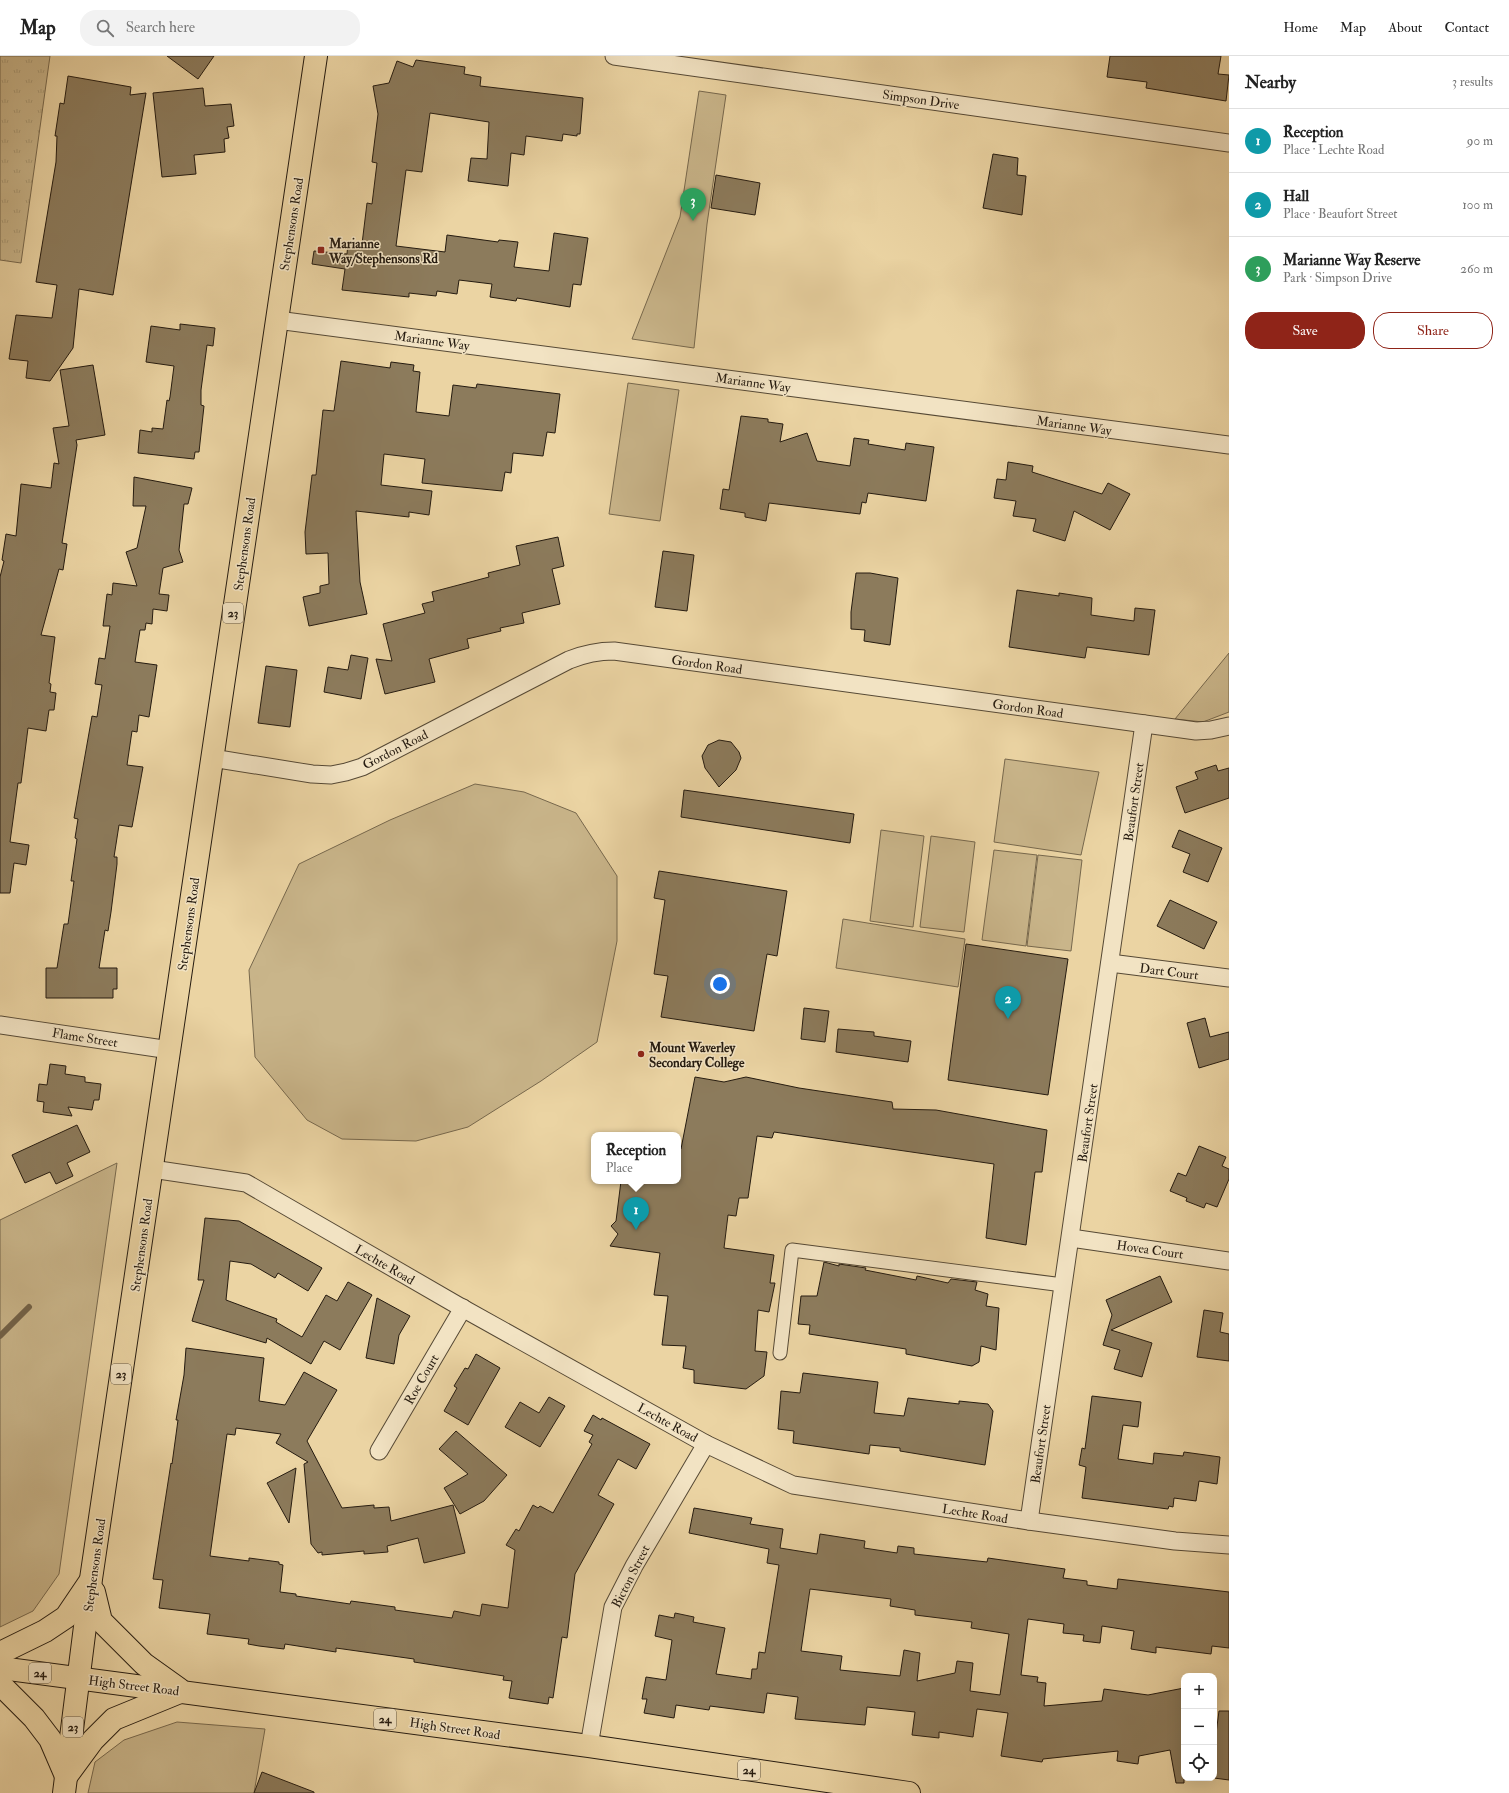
<!DOCTYPE html>
<html lang="en">
<head>
<meta charset="utf-8">
<style>
	:root { --surface:#fff; --page:#f2f2f2; --text:#222; --muted:#767676; --line:#e0e0e0; --accent:#8f2418 }
	body { margin:0; font-family:"IM FELL Double Pica",serif; background:var(--page); color:var(--text) }
	.controls { position:absolute; right:12px; bottom:12px; display:grid; overflow:hidden; border-radius:8px; box-shadow:0 4px 16px #0002 }
	.controls button { width:36px; height:36px; display:grid; place-items:center; padding:0; border:0; border-bottom:1px solid var(--line); background:var(--surface); color:var(--text); font:20px sans-serif }
	.you { position:absolute; left:720px; top:928px; width:14px; height:14px; margin:-10px; border:3px solid #fff; border-radius:50%; background:#1a73e8; box-shadow:0 0 0 6px #1a73e833 }
	.badge { display:grid; place-items:center; width:26px; height:26px; border-radius:50%; background:var(--accent); color:#fff; font-size:13px; font-weight:700 }
	.pin { position:absolute; translate:-50% -33px; filter:drop-shadow(0 1px 2px #0008) }
	.pin::after { content:''; position:absolute; top:21px; width:14px; height:12px; background:inherit; clip-path:polygon(0 0,100% 0,50% 100%) }
	.popup { position:absolute; left:591px; top:1076px; width:90px; height:52px; box-sizing:border-box; display:grid; place-content:center; border-radius:8px; background:var(--surface); filter:drop-shadow(0 1px 3px #0005); font-size:13px; white-space:nowrap; color:var(--muted) }
	.popup b { font-size:15px; color:var(--text) }
	.popup::after { content:''; position:absolute; left:50%; top:100%; margin-left:-8px; border:8px solid transparent; border-top-color:var(--surface) }
	.list { margin:0; padding:0; list-style:none }
	h2 { display:flex; justify-content:space-between; align-items:center; height:52px; margin:0; padding:0 16px; font-size:17px }
	h2 small { font-size:13px; font-weight:400; color:var(--muted) }
	.list li { display:grid; grid-template-columns:26px 1fr auto; gap:12px; align-items:center; box-sizing:border-box; height:64px; padding:0 16px; border-top:1px solid var(--line) }
	.list b { display:block; font-size:15px; white-space:nowrap }
	.list p { margin:0; font-size:13px; white-space:nowrap; color:var(--muted) }
	.list em { font-size:13px; font-style:normal; color:var(--muted) }
	.actions { display:flex; gap:8px; padding:12px 16px }
	.actions a { flex:1; padding:9px 0; border:1px solid var(--accent); border-radius:16px; text-align:center; font-size:14px; color:var(--accent) }
	.actions .main { background:var(--accent); color:#fff }
	.icon { flex:none; width:22px; height:22px; fill:none; stroke:currentColor; stroke-width:2; stroke-linecap:round; stroke-linejoin:round }
	.map { position:relative; flex:none; width:1229px; height:1737px; overflow:hidden }
	header { display:flex; align-items:center; gap:24px; box-sizing:border-box; height:56px; padding:0 20px; background:var(--surface); border-bottom:1px solid var(--line) }
	header strong { font-size:19px }
	nav { display:flex; gap:22px; margin-inline-start:auto; font-size:14px }
	.search { width:280px; height:36px; background:var(--page); display:flex; align-items:center; gap:10px; box-sizing:border-box; padding:0 14px; border-radius:16px; color:var(--muted); font-size:15px }
	main { display:flex }
	aside { flex:1; background:var(--surface) }
	.map>svg:first-child { display:block }
	.grass { fill:url(#grass-tufts); stroke:#77684d }
	.park { fill:#c9b58a; stroke:#77684d }
	.lines { fill:none; stroke-linecap:round; stroke-linejoin:round }
	.stream { stroke:#74644a; stroke-width:6 }
	.building { fill:#8c7b5c; stroke:#251b10; fill-rule:evenodd }
	.pedestrian-casing { stroke:#564935; stroke-width:15 }
	.minor-casing { stroke:#564935; stroke-width:19 }
	.primary-casing { stroke:#251b10; stroke-width:24 }
	.pedestrian { stroke:#f2e3c3; stroke-width:13 }
	.minor { stroke:#f2e3c3; stroke-width:17 }
	.primary { stroke:#ebd4a3; stroke-width:22 }
	.poi-dot { fill:#8f2418; stroke:#f2e3c3; stroke-width:1.5 }
	.labels { text-anchor:middle; stroke-width:3; stroke-linejoin:round; paint-order:stroke }
	.shield { fill:#f2e3c3; stroke:#625746; stroke-width:1 }
	.shield-label { font-size:12px; font-weight:bold; fill:#251b10 }
	.street-label { font-size:13px; fill:#251b10; stroke:#f2e3c3 }
	.poi-label { font-size:13px; font-weight:bold; fill:#251b10; stroke:#f2e3c3; text-anchor:start }
</style>
</head>
<body>
<header>
<strong>Map</strong>
<div class="search"><svg class="icon" aria-label="search" viewBox="0 0 24 24"><circle cx="10" cy="10" r="6"/><path d="M15 15l6 6"/></svg>Search here</div>
<nav><a>Home</a><a>Map</a><a>About</a><a>Contact</a></nav>
</header>
<main>
<div class="map">
<svg width="1229" height="1737" viewBox="0 0 1229 1737">
	<defs>
		<pattern id="grass-tufts" width="24" height="20" patternUnits="userSpaceOnUse"><rect width="24" height="20" fill="#c9b58a"/><path d="M3 7l-1-3M5 7V3M7 7l1-3M15 17l-1-3M17 17v-4M19 17l1-3" fill="none" stroke="#ac9b76"/></pattern>
	</defs>
	<rect width="100%" height="100%" fill="#ebd4a3"/>
	<filter id="stains"><feTurbulence type="fractalNoise" baseFrequency=".005" numOctaves="4"/><feColorMatrix values="0 0 0 0 .2 0 0 0 0 .09 0 0 0 0 .02 0 0 0 .5 -.17"/></filter>
	<radialGradient id="worn" r=".72"><stop offset=".6" stop-color="#630" stop-opacity="0"/><stop offset="1" stop-color="#630" stop-opacity=".3"/></radialGradient>
	<polygon class="grass" points="0,0 50,0 21,207 0,204"/>
	<g class="park">
		<polygon points="699,35 726,39 707,168 694,292 632,283 680,161"/>
		<polygon points="628,327 679,334 660,465 609,458"/>
		<polygon points="1229,597 1229,656 1203,666 1175,663"/>
		<polygon points="1005,703 1099,716 1081,799 994,786"/>
		<polygon points="475,728 524,736 576,757 617,820 617,885 597,986 541,1025 468,1071 416,1085 342,1083 307,1064 255,1001 249,914 299,808 390,764"/>
		<polygon points="881,774 924,780 913,871 870,865"/>
		<polygon points="931,780 975,786 964,876 920,871"/>
		<polygon points="994,794 1037,799 1026,890 982,884"/>
		<polygon points="1038,799 1082,804 1071,895 1027,890"/>
		<polygon points="843,863 965,883 958,931 836,912"/>
		<polygon points="117,1107 59,1518 33,1555 0,1571 0,1164"/>
		<polygon points="177,1666 265,1673 254,1737 88,1737 95,1706 124,1684"/>
	</g>
	<g class="lines">
		<polyline class="stream" points="0,1280 29,1251"/>
	</g>
	<g class="building">
		<polygon points="167,0 214,0 198,23"/>
		<polygon points="1110,0 1221,0 1218,18 1229,19 1226,45 1146,32 1147,26 1107,21"/>
		<polygon points="416,4 465,11 464,18 481,21 480,30 583,42 580,78 577,78 577,80 563,78 562,85 526,80 524,99 511,97 508,130 468,125 471,102 487,103 489,66 430,57 422,116 406,114 396,190 445,196 447,179 498,186 499,184 518,186 514,211 549,215 554,177 588,182 581,229 573,228 570,251 517,242 516,245 490,241 492,228 459,224 457,238 437,235 436,240 409,237 409,241 342,234 345,213 312,208 314,195 347,198 348,186 362,188 367,147 372,148 377,107 372,106 378,58 373,30 389,27 397,5 413,11"/>
		<polygon points="68,20 131,31 130,39 146,37 113,239 79,233 73,292 50,325 26,322 28,305 9,303 16,259 52,262 57,229 36,226 56,106 57,80 55,80 60,47 64,48"/>
		<polygon points="203,32 205,50 231,48 234,70 227,71 229,82 224,83 225,96 194,99 196,118 162,121 153,37"/>
		<polygon points="993,98 1018,102 1017,119 1026,120 1022,159 983,152"/>
		<polygon points="716,119 760,127 755,159 711,152"/>
		<polygon points="180,268 215,272 213,290 207,289 201,334 201,349 204,350 199,396 195,396 194,403 138,397 140,374 152,376 152,372 163,373 167,344 169,345 170,341 174,310 146,306 151,270 180,274"/>
		<polygon points="341,305 390,312 391,306 414,309 413,315 420,316 416,356 449,360 453,329 476,332 477,328 560,338 555,377 547,376 543,400 513,397 511,417 505,416 502,435 422,427 425,403 384,398 381,429 432,435 429,459 409,456 409,461 356,455 360,526 367,558 309,570 303,541 320,537 320,530 329,528 328,497 306,498 305,476 312,419 316,419 323,354 334,355"/>
		<polygon points="93,309 105,379 76,384 77,389 62,487 67,488 63,514 59,513 41,579 55,581 49,627 51,628 50,636 56,637 54,654 49,654 46,675 28,672 21,727 18,727 10,786 29,789 26,809 14,807 10,837 0,837 0,521 4,505 2,504 6,478 16,480 21,428 51,432 54,407 59,408 53,372 69,370 60,314"/>
		<polygon points="741,360 768,363 768,366 783,368 780,386 807,377 817,405 850,410 854,382 869,384 868,388 905,394 906,387 934,391 926,445 868,437 866,447 862,446 860,458 769,447 766,465 745,461 745,457 720,453 723,433 729,434"/>
		<polygon points="1008,406 1033,410 1032,416 1102,438 1108,427 1130,438 1110,474 1074,455 1065,485 1033,475 1036,463 1013,460 1016,445 994,442 997,423 1006,424"/>
		<polygon points="134,421 192,432 188,448 184,448 179,494 183,506 163,512 159,538 169,539 167,555 153,553 152,568 146,567 145,574 140,574 135,606 157,609 149,661 139,659 137,676 132,675 127,709 143,711 132,771 119,769 114,801 117,801 117,808 111,856 108,875 105,874 99,912 117,912 117,933 113,933 113,942 46,942 46,912 57,912 64,868 68,868 74,825 71,825 77,783 75,782 78,763 74,762 92,660 97,661 102,629 95,628 99,602 105,603 110,570 103,570 107,538 112,539 113,527 137,530 126,496 137,492 146,450 133,450"/>
		<polygon points="558,481 564,510 552,513 560,548 522,557 524,567 500,572 501,575 467,583 469,592 429,603 435,626 385,638 376,603 392,605 383,568 425,557 422,548 434,545 432,536 489,521 488,517 520,509 516,490"/>
		<polygon points="663,495 694,499 687,555 655,551"/>
		<polygon points="856,517 870,517 898,522 890,589 864,585 865,574 851,573 851,556"/>
		<polygon points="1017,534 1059,540 1059,537 1092,542 1091,559 1134,565 1135,552 1155,554 1149,599 1087,591 1085,602 1009,591"/>
		<polygon points="351,599 368,602 361,643 324,636 328,611 348,614"/>
		<polygon points="266,610 297,614 290,671 258,667"/>
		<polygon points="719,684 731,686 739,696 741,702 736,714 719,731 705,712 702,700 708,689"/>
		<polygon points="1216,709 1218,715 1229,712 1229,742 1185,757 1176,731 1198,723 1195,716"/>
		<polygon points="684,734 854,758 850,787 681,761"/>
		<polygon points="1179,774 1222,792 1208,826 1183,816 1190,798 1172,791"/>
		<polygon points="659,815 787,835 777,900 767,898 754,975 661,961 668,920 654,918 665,844 654,842"/>
		<polygon points="1170,844 1217,866 1204,893 1157,870"/>
		<polygon points="966,888 1068,903 1048,1039 948,1024"/>
		<polygon points="804,952 829,955 825,986 801,983"/>
		<polygon points="1205,962 1210,981 1229,976 1229,1003 1199,1012 1187,967"/>
		<polygon points="838,973 874,976 874,980 911,985 908,1006 836,996"/>
		<polygon points="50,1008 66,1010 65,1018 85,1021 85,1026 101,1028 99,1044 94,1044 92,1054 68,1051 72,1060 43,1056 44,1046 37,1045 39,1028 47,1029"/>
		<polygon points="695,1021 724,1026 746,1021 799,1032 892,1046 893,1053 936,1054 1047,1074 1042,1116 1035,1116 1026,1189 986,1182 994,1108 774,1076 772,1082 757,1080 748,1142 739,1142 736,1160 728,1159 724,1192 774,1199 770,1227 775,1227 769,1256 758,1254 755,1295 767,1296 764,1320 746,1333 694,1327 694,1314 683,1312 686,1290 662,1289 668,1240 654,1239 660,1197 610,1190 618,1178 611,1170 616,1165 621,1125 678,1125 678,1092 681,1093"/>
		<polygon points="77,1069 90,1096 67,1107 73,1120 56,1128 50,1116 25,1127 12,1099"/>
		<polygon points="1199,1090 1226,1101 1222,1110 1229,1113 1229,1123 1217,1151 1206,1147 1204,1152 1186,1145 1187,1142 1170,1135 1178,1117 1186,1120"/>
		<polygon points="205,1162 239,1165 322,1212 308,1235 278,1217 275,1222 251,1208 230,1205 226,1244 277,1263 276,1266 302,1281 326,1239 337,1245 348,1226 372,1239 340,1294 324,1285 311,1308 267,1282 266,1287 192,1265 204,1224 198,1224"/>
		<polygon points="824,1206 839,1210 839,1208 866,1212 865,1214 916,1224 917,1220 948,1227 951,1223 977,1226 975,1234 988,1238 986,1250 999,1252 996,1294 981,1290 979,1306 972,1310 906,1298 906,1293 809,1278 810,1269 798,1268 801,1240 817,1240"/>
		<polygon points="1160,1220 1172,1246 1111,1274 1152,1287 1142,1321 1114,1313 1120,1294 1103,1289 1112,1259 1106,1244"/>
		<polygon points="377,1242 410,1260 399,1279 394,1308 366,1302"/>
		<polygon points="1204,1254 1223,1257 1220,1276 1229,1278 1229,1305 1197,1301"/>
		<polygon points="186,1292 264,1302 259,1345 285,1349 304,1316 337,1334 307,1385 342,1452 374,1449 374,1452 389,1451 391,1465 453,1449 465,1497 424,1507 418,1482 387,1490 388,1496 364,1498 364,1495 322,1499 322,1496 318,1497 311,1488 304,1408 308,1406 276,1387 281,1378 236,1372 235,1379 227,1378 210,1500 249,1505 249,1502 279,1506 279,1508 283,1509 280,1536 296,1538 296,1540 350,1548 351,1545 395,1551 395,1554 452,1562 454,1555 480,1560 482,1548 508,1552 515,1494 506,1489 516,1473 519,1475 533,1449 538,1452 540,1450 553,1457 592,1388 589,1386 593,1379 584,1375 593,1359 601,1364 602,1362 650,1388 636,1413 618,1403 598,1439 614,1448 575,1518 567,1582 562,1581 553,1642 549,1641 548,1648 509,1642 512,1625 503,1624 504,1620 414,1606 414,1603 336,1592 336,1596 285,1588 284,1593 259,1590 248,1588 249,1583 207,1578 210,1558 159,1552 163,1524 153,1523 171,1407 172,1408 178,1364 176,1364 184,1319"/>
		<polygon points="476,1298 500,1312 468,1369 444,1355 457,1332 454,1330 465,1312 468,1313"/>
		<polygon points="803,1317 878,1326 874,1357 904,1360 908,1342 959,1348 959,1345 988,1348 993,1355 985,1409 900,1395 900,1392 870,1389 869,1398 793,1387 794,1375 778,1373 781,1335 800,1337"/>
		<polygon points="1092,1340 1141,1346 1138,1371 1123,1369 1118,1403 1153,1408 1154,1397 1183,1400 1184,1396 1220,1401 1217,1428 1199,1425 1196,1445 1174,1442 1173,1451 1169,1450 1168,1453 1082,1442 1086,1411 1079,1409 1082,1392 1085,1393"/>
		<polygon points="549,1341 565,1350 540,1391 505,1371 520,1346 539,1357"/>
		<polygon points="456,1375 507,1419 484,1445 460,1458 444,1432 468,1418 439,1393"/>
		<polygon points="296,1412 289,1467 267,1427"/>
		<path d="M694 1452 752 1462 750 1468 783 1473 780 1492 817 1498 820 1478 865 1485 864 1492 897 1497 898 1490 914 1492V1498L987 1506 988 1502 1065 1513 1063 1522 1087 1525V1529L1117 1533 1118 1523 1229 1536V1592L1212 1590 1211 1598 1156 1591V1597L1131 1593 1134 1575 1102 1570 1100 1587 1083 1585 1084 1579 1063 1577 1064 1568 1028 1563 1021 1619 1038 1621 1037 1626 1046 1627 1044 1650 1102 1645 1104 1633 1148 1639 1184 1632V1727H1176L1170 1694 1139 1700 1138 1708 1117 1705 1118 1695 1043 1703 1042 1706 1001 1700 1008 1657 977 1653 973 1681 939 1676V1682L912 1679 915 1656 867 1651 865 1669 795 1663 798 1641 767 1637 764 1657 710 1650 709 1654 676 1649 674 1662 644 1657 647 1643H642L646 1621 666 1624 672 1584 655 1580 659 1559 674 1562 675 1557 694 1561 693 1566 725 1572 716 1618 751 1623 752 1613H757L759 1596 765 1597 779 1509 767 1507 769 1493 689 1477ZM810 1533 891 1543 890 1550 915 1554V1559L972 1566 971 1572 1009 1578 1000 1639 970 1635 973 1607 957 1605 955 1617 917 1625 920 1597 904 1594 900 1620 840 1614 842 1600 801 1595Z"/>
		<polygon points="1219,1655 1229,1655 1229,1724 1214,1722 1214,1693"/>
		<polygon points="262,1716 314,1736 314,1737 254,1737"/>
	</g>
	<g class="lines">
		<g class="pedestrian-casing">
			<polyline id="pedestrian" points="780,1297 792,1194 1063,1229"/>
		</g>
		<g class="minor-casing">
			<g id="minor">
				<polyline points="614,0 1229,87"/>
				<polyline points="277,264 1229,389"/>
				<path d="M212 702 312 718 331 719 346 716 362 711 569 604C584 598 597 595 614 595L1196 675 1211 674 1229 670"/>
				<polyline points="1110,907 1229,922"/>
				<polyline points="0,969 170,994"/>
				<polyline points="152,1113 246,1127 457,1249 706,1388 793,1429 1029,1465 1175,1485 1229,1489"/>
				<polyline points="1071,1182 1229,1205"/>
				<polyline points="379,1395 463,1252"/>
				<polyline points="1029,1465 1144,668"/>
				<polyline points="589,1690 613,1551 634,1510 706,1388"/>
			</g>
		</g>
		<g class="primary-casing">
			<g id="primary">
				<polyline points="94,1536 101,1565 144,1608 179,1633"/>
				<polyline points="0,1597 45,1575 66,1561 89,1527"/>
				<polyline points="0,1612 589,1690 909,1737"/>
				<polyline points="0,1628 34,1662 50,1683 66,1720"/>
				<polyline points="68,1718 93,1684 114,1663 180,1636"/>
				<polyline points="64,1737 91,1523 316,0"/>
			</g>
		</g>
		<use href="#pedestrian" class="pedestrian"/>
		<use href="#minor" class="minor"/>
		<use href="#primary" class="primary"/>
	</g>
	<g class="poi-dot">
		<rect x="317" y="190" width="8" height="8" rx="2"/>
		<circle cx="641" cy="998" r="4"/>
	</g>
	<g class="labels">
		<g class="shield">
			<rect x="223" y="547" width="20" height="20" rx="3"/>
			<rect x="111" y="1308" width="20" height="20" rx="3"/>
			<rect x="29" y="1607" width="22" height="20" rx="3"/>
			<rect x="374" y="1653" width="22" height="20" rx="3"/>
			<rect x="63" y="1661" width="20" height="20" rx="3"/>
			<rect x="738" y="1704" width="22" height="20" rx="3"/>
		</g>
		<g class="shield-label">
			<text x="233" y="561">23</text>
			<text x="121" y="1322">23</text>
			<text x="40" y="1621">24</text>
			<text x="385" y="1667">24</text>
			<text x="73" y="1675">23</text>
			<text x="749" y="1718">24</text>
		</g>
		<g class="street-label">
			<text transform="translate(921 43) rotate(8)" y="5">Simpson Drive</text>
			<text transform="translate(291 168) rotate(-81)" y="5">Stephensons Road</text>
			<text transform="translate(432 284) rotate(8)" y="5">Marianne Way</text>
			<text transform="translate(753 326) rotate(8)" y="5">Marianne Way</text>
			<text transform="translate(1074 369) rotate(8)" y="5">Marianne Way</text>
			<text transform="translate(244 488) rotate(-82)" y="5">Stephensons Road</text>
			<text transform="translate(707 608) rotate(8)" y="5">Gordon Road</text>
			<text transform="translate(1028 652) rotate(8)" y="5">Gordon Road</text>
			<text transform="translate(395 693) rotate(-27)" y="5">Gordon Road</text>
			<text transform="translate(1133 746) rotate(-82)" y="5">Beaufort Street</text>
			<text transform="translate(188 868) rotate(-82)" y="5">Stephensons Road</text>
			<text transform="translate(1169 915) rotate(7)" y="5">Dart Court</text>
			<text transform="translate(85 981) rotate(9)" y="5">Flame Street</text>
			<text transform="translate(1087 1067) rotate(-82)" y="5">Beaufort Street</text>
			<text transform="translate(141 1189) rotate(-82)" y="5">Stephensons Road</text>
			<text transform="translate(1150 1193) rotate(8)" y="5">Hovea Court</text>
			<text transform="translate(385 1208) rotate(30)" y="5">Lechte Road</text>
			<text transform="translate(421 1323) rotate(-60)" y="5">Roe Court</text>
			<text transform="translate(668 1366) rotate(29)" y="5">Lechte Road</text>
			<text transform="translate(1040 1388) rotate(-82)" y="5">Beaufort Street</text>
			<text transform="translate(975 1457) rotate(9)" y="5">Lechte Road</text>
			<text transform="translate(94 1509) rotate(-82)" y="5">Stephensons Road</text>
			<text transform="translate(630 1520) rotate(-63)" y="5">Bicton Street</text>
			<text transform="translate(134 1629) rotate(7)" y="5">High Street Road</text>
			<text transform="translate(455 1672) rotate(8)" y="5">High Street Road</text>
		</g>
		<g class="poi-label">
			<text x="329" y="192">Marianne<tspan x="329" dy="15">Way/Stephensons Rd</tspan></text>
			<text x="649" y="996">Mount Waverley<tspan x="649" dy="15">Secondary College</tspan></text>
		</g>
	</g>
	<rect width="100%" height="100%" filter="url(#stains)"/>
	<rect width="100%" height="100%" fill="url(#worn)"/>
</svg>
<div class="controls">
<button>+</button>
<button>−</button>
<button><svg class="icon" aria-label="locate" viewBox="0 0 24 24"><circle cx="12" cy="12" r="6"/><path d="M12 2v4M12 18v4M2 12h4M18 12h4"/></svg></button>
</div>
<div class="you"></div>
<div class="pin badge" style="left:636px;top:1174px;background:#0f9aa8">1</div>
<div class="popup"><b>Reception</b>Place</div>
<div class="pin badge" style="left:1008px;top:963px;background:#0f9aa8">2</div>
<div class="pin badge" style="left:693px;top:165px;background:#2e9e5b">3</div>
</div>
<aside>
<h2>Nearby<small>3 results</small></h2>
<ul class="list">
<li><span class="badge" style="background:#0f9aa8">1</span><div><b>Reception</b><p>Place · Lechte Road</p></div><em>90 m</em></li>
<li><span class="badge" style="background:#0f9aa8">2</span><div><b>Hall</b><p>Place · Beaufort Street</p></div><em>100 m</em></li>
<li><span class="badge" style="background:#2e9e5b">3</span><div><b>Marianne Way Reserve</b><p>Park · Simpson Drive</p></div><em>260 m</em></li>
</ul>
<div class="actions"><a class="main">Save</a><a>Share</a></div>
</aside>
</main>
</body>
</html>
